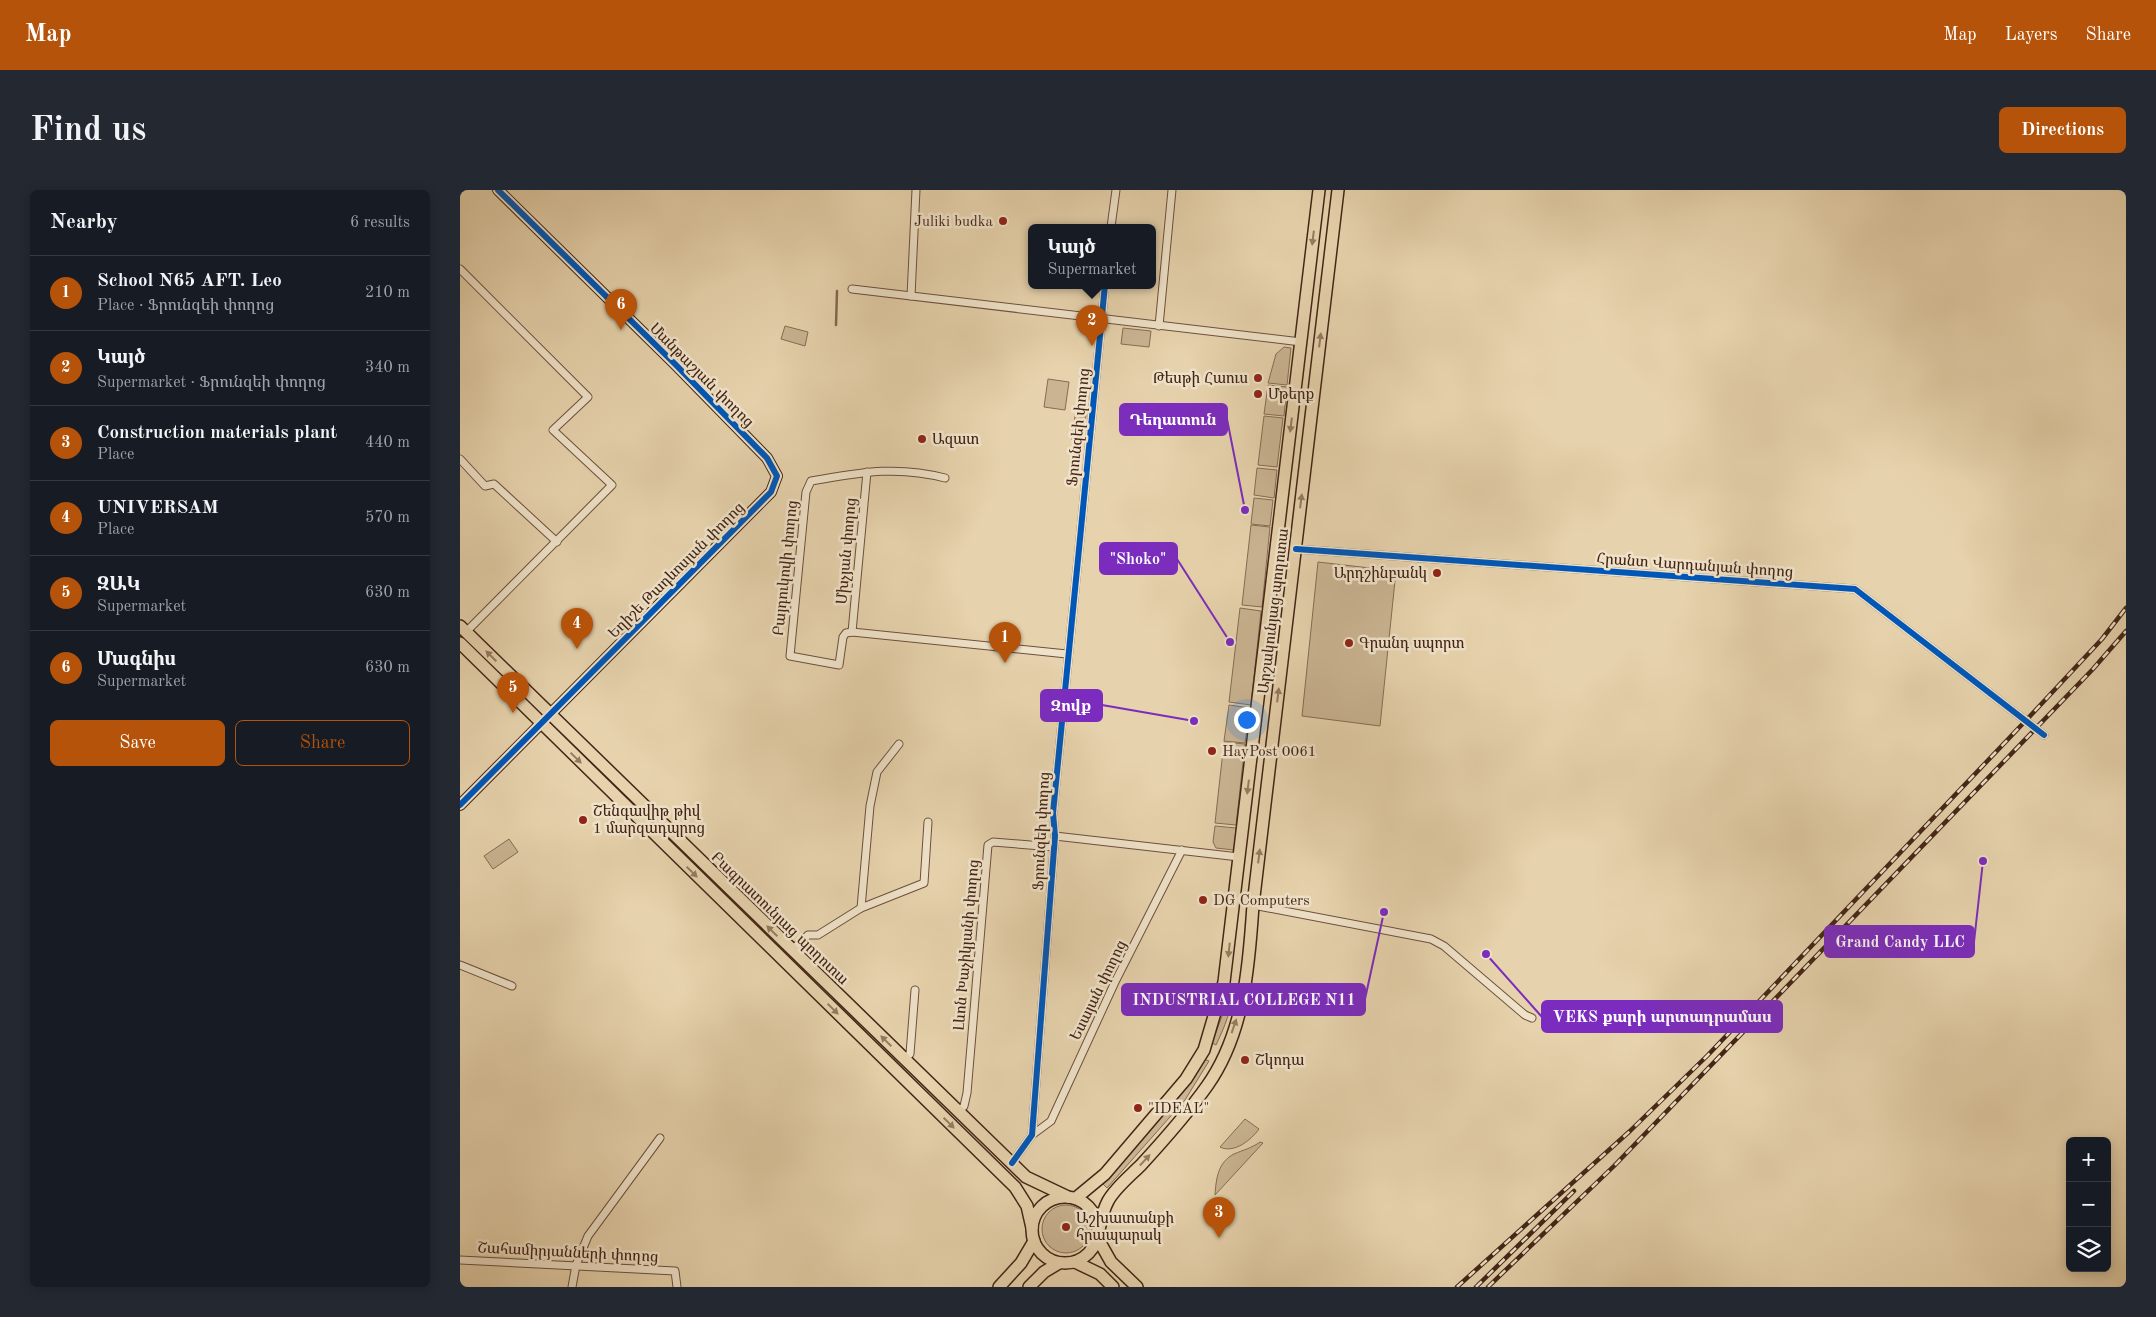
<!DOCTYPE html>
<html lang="en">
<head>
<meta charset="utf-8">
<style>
	:root { --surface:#171b24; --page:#242831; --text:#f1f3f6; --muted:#9ea1a6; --line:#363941; --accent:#b45309 }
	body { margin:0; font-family:"Old Standard TT","Noto Serif Armenian",serif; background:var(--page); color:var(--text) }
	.controls { position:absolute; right:15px; bottom:15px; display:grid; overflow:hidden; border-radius:8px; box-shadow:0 2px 12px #0003 }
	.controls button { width:45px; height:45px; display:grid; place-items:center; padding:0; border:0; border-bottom:1px solid var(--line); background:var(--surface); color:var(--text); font:25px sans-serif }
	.you { position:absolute; left:786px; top:529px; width:18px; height:18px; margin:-12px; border:4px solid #fff; border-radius:50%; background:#1a73e8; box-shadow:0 0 0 8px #1a73e833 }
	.badge { display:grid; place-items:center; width:32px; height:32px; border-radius:50%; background:var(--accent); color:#fff; font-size:16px; font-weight:700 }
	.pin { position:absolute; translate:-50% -41px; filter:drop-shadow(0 1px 2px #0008) }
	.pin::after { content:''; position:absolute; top:26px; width:18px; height:15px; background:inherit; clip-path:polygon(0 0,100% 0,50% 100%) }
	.popup { position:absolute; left:568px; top:34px; width:128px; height:65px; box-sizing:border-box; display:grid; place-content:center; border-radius:8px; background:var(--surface); filter:drop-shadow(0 1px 4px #0005); font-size:16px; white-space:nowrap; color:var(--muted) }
	.popup b { font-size:19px; color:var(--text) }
	.popup::after { content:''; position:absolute; left:50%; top:100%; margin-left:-10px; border:10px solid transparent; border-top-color:var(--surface) }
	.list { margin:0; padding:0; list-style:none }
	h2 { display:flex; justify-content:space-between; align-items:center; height:65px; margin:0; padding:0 20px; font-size:21px }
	h2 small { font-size:16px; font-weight:400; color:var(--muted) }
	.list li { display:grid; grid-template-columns:32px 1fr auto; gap:15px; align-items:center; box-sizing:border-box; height:75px; padding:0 20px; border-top:1px solid var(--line) }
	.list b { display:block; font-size:19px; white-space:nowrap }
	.list p { margin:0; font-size:16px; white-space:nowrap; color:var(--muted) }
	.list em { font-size:16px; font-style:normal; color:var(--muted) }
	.actions { display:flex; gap:10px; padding:15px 20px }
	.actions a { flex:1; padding:11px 0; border:1px solid var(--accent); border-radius:8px; text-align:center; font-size:18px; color:var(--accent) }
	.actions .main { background:var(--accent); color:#fff }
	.icon { flex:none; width:28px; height:28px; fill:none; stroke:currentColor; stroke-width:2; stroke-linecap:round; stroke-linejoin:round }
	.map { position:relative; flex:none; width:1666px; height:1097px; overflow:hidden; border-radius:8px }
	header { display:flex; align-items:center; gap:30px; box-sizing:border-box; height:70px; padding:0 25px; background:var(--accent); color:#fff }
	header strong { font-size:24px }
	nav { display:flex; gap:28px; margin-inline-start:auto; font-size:18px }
	.intro { display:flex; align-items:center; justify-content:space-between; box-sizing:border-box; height:120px; padding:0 30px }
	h1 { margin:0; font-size:35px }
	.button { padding:12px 22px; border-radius:8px; background:var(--accent); color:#fff; font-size:18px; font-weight:700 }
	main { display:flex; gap:30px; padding:0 30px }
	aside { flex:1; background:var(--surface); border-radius:8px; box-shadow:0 2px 12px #0003 }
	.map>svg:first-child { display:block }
	.green { fill:#cab492; stroke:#866c54 }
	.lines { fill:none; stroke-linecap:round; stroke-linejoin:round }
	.stream { stroke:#846951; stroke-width:2.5 }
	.street-casing { stroke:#6c503c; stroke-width:9 }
	.secondary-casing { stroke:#432416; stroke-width:12 }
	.primary-casing { stroke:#432416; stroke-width:14 }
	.street { stroke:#efe2c9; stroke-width:7 }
	.secondary { stroke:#efe2c9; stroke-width:10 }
	.primary { stroke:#e6d2ac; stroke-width:11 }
	.rail-casing { stroke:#432416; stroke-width:4.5 }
	.rail { stroke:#efe2c9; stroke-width:2.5; stroke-dasharray:8; stroke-linecap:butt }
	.cycleway-casing { stroke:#efe2c9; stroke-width:9 }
	.cycleway { stroke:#0057b8; stroke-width:6 }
	.oneway { fill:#947b61 }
	.poi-dot { fill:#8f2418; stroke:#efe2c9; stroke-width:2 }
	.labels { text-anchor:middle; stroke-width:5; stroke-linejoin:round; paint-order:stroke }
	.poi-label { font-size:15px; fill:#432416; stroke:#efe2c9; text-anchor:start }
	.street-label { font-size:15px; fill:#432416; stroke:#efe2c9 }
	.leader { fill:none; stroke:#7b2cbf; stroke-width:2 }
	.callout-dot { fill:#7b2cbf; stroke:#efe2c9; stroke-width:2 }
	.callout { fill:#7b2cbf; stroke:#7b2cbf; stroke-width:2 }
	.callout-label { font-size:16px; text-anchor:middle; font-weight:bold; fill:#fff }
</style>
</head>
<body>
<header>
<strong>Map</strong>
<nav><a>Map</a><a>Layers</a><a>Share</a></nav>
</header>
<div class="intro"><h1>Find us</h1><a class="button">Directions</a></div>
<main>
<aside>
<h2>Nearby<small>6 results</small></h2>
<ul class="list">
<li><span class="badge">1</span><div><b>School N65 AFT. Leo</b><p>Place · Ֆրունզեի փողոց</p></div><em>210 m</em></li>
<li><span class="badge">2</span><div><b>Կայծ</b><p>Supermarket · Ֆրունզեի փողոց</p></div><em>340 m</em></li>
<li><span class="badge">3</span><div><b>Construction materials plant</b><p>Place</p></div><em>440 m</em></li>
<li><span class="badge">4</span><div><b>UNIVERSAM</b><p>Place</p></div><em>570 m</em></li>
<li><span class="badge">5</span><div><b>ԶԱԿ</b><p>Supermarket</p></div><em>630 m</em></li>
<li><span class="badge">6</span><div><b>Մագնիս</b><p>Supermarket</p></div><em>630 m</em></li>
</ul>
<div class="actions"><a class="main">Save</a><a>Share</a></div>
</aside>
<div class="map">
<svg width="1666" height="1097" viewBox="0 0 1666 1097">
	<rect width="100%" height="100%" fill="#e6d2ac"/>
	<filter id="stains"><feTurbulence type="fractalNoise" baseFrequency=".004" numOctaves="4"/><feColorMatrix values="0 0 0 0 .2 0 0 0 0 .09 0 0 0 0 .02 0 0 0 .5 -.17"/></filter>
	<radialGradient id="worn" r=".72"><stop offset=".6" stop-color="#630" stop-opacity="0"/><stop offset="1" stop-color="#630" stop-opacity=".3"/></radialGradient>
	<g class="green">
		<polygon points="325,136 348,142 345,156 321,149"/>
		<polygon points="663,138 691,141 689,157 661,154"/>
		<polygon points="824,157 831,158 827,195 808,193 816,164"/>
		<polygon points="621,179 631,180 623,252 612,250"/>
		<polygon points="588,189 609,192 605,220 584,217"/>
		<polygon points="808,195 827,197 824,226 804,224"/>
		<polygon points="804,226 823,228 817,277 798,275"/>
		<polygon points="797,278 817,280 814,308 794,305"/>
		<polygon points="794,308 813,310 810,336 791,334"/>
		<polygon points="791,335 810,337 802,417 782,415"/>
		<polygon points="858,372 936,381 920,536 842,526"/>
		<polygon points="780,418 801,421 791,515 769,512"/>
		<polygon points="769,515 790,518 785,553 764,551"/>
		<polygon points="764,552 785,554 776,635 755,633"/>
		<polygon points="755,636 776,638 774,660 756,658 753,652"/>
		<polygon points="49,649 58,662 33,679 24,666"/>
		<path d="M772 799C773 818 764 838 756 855L752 853Z"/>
		<polygon points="744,869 749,871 725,910 647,998 643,994 720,906"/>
		<path d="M785 929 799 939C791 950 774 964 760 957Z"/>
		<path d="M800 952 803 953 755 1005C756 989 758 972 774 964 783 960 792 958 800 952Z"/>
		<circle cx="606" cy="1039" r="24"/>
	</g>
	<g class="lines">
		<polyline class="stream" points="376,135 377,101"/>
		<g class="street-casing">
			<g id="street">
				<polyline points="651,37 656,0"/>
				<polyline points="0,79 128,207 93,240 152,295 6,442"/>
				<polyline points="392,99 841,152"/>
				<polyline points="451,106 456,0"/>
				<polyline points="699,136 712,0"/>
				<polyline points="0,269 25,296 34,294 97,352"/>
				<path d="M485 288C436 275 399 283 351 291L346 302 330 466 379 475 383 447 386 443 392 442 607 464"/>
				<polyline points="836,359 1395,399 1584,545"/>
				<polyline points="392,442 407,282"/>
				<polyline points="595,646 779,667"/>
				<polyline points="793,715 971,749 984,756 1065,825 1072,828"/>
				<polyline points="401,718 464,693 468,632"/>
				<polyline points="332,760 348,745 358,745 401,718 410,616 417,582 439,554"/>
				<polyline points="0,775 52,796"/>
				<polyline points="444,869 450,864 455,800"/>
				<polyline points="499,922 504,916 507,903 528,655 533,652 594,657"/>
				<polyline points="572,945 591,931 655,792 722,660"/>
				<polyline points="552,973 572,945 595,646 593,623 645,95"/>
				<polyline points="0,1070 215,1081 217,1097"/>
				<polyline points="112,1097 116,1075 128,1046 200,948"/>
			</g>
		</g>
		<g class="secondary-casing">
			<polyline id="secondary" points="0,615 311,302 317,286 307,268 215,174 38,0"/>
		</g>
		<g class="primary-casing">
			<g id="primary">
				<polyline points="0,436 566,987 608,1007"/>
				<polyline points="0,453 555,997 567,1016 572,1038"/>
				<circle cx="605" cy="1040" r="33"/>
				<polyline points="616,1008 645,984 726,889 744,860 764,792 859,0"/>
				<path d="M639 1040C641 1031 643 1020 648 1011 655 998 670 986 681 975 704 950 727 924 747 896 784 844 789 777 793 715L878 0"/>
				<polyline points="638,1049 651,1072 677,1097"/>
				<polyline points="615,1072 640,1084 653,1097"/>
				<polyline points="539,1097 561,1073 574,1051"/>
				<polyline points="569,1097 584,1082 599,1073"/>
			</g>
		</g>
		<use href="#street" class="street"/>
		<use href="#secondary" class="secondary"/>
		<use href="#primary" class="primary"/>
		<g class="rail-casing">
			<g id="rail">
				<polyline points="997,1097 1170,941 1248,865 1572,524 1642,449 1666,418"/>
				<polyline points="1016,1097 1114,1001"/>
				<polyline points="1028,1097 1154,976 1633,479 1666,441"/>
			</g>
		</g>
		<use href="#rail" class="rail"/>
		<g class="cycleway-casing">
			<g id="cycleway">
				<polyline points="836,359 1395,399 1584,545"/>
				<polyline points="0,615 311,302 317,286 307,268 215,174 38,0"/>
				<polyline points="552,973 572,945 595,646 593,623 645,95"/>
			</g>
		</g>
		<use href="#cycleway" class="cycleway"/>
	</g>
	<defs><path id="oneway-solid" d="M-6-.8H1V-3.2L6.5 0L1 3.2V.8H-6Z" transform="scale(1.25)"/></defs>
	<g class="oneway">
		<use href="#oneway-solid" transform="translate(853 48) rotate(97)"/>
		<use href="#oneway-solid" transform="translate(860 150) rotate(-83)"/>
		<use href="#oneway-solid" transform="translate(831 235) rotate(97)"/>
		<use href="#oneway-solid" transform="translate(841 311) rotate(-83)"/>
		<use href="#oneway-solid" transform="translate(31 466) rotate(-135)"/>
		<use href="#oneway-solid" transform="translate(818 505) rotate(-83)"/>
		<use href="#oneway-solid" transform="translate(116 568) rotate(44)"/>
		<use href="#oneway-solid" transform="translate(788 597) rotate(97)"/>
		<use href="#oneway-solid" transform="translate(799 666) rotate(-83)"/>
		<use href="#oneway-solid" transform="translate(232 682) rotate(44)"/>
		<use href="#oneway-solid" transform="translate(312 741) rotate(-136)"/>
		<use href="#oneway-solid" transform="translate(769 760) rotate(96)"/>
		<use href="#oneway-solid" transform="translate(373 819) rotate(44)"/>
		<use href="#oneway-solid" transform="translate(774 836) rotate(-71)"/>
		<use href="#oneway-solid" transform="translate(426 851) rotate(-136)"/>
		<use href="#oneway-solid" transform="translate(489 933) rotate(44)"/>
		<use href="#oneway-solid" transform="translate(685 970) rotate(-47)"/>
	</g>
	<g class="poi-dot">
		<circle cx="543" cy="31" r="5"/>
		<circle cx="798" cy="188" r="5"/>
		<circle cx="798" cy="204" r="5"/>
		<circle cx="462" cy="249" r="5"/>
		<circle cx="977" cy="383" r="5"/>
		<circle cx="889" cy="453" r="5"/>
		<circle cx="752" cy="561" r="5"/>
		<circle cx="123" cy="630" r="5"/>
		<circle cx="743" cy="710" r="5"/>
		<circle cx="785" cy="870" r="5"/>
		<circle cx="678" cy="918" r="5"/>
		<circle cx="606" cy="1037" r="5"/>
	</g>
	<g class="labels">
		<g class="poi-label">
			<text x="533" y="36" text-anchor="end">Juliki budka</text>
			<text x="788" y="193" text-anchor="end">Թեսթի Հաուս</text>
			<text x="808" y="209">Մթերք</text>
			<text x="472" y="254">Ազատ</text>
			<text x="967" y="388" text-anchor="end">Արդշինբանկ</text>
			<text x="899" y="458">Գրանդ սպորտ</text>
			<text x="762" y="566">HayPost 0061</text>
			<text x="133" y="626">Շենգավիթ թիվ<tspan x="133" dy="17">1 մարզադպրոց</tspan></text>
			<text x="753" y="715">DG Computers</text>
			<text x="795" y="875">Շկոդա</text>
			<text x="688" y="923">"IDEAL"</text>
			<text x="616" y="1033">Աշխատանքի<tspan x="616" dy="17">հրապարակ</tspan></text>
		</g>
		<g class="street-label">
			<text transform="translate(242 185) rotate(45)" y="5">Մանթաշյան փողոց</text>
			<text transform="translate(618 237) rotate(-84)" y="5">Ֆրունզեի փողոց</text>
			<text transform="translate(386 361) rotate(-85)" y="5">Մխչյան փողոց</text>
			<text transform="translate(1235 375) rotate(4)" y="5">Հրանտ Վարդանյան փողոց</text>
			<text transform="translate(325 378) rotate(-84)" y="5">Բայդուկովի փողոց</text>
			<text transform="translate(216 380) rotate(-45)" y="5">Եղիշե Թադևոսյան փողոց</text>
			<text transform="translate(813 421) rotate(-83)" y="5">Արշակունյաց պողոտա</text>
			<text transform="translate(581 641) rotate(-87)" y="5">Ֆրունզեի փողոց</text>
			<text transform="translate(320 728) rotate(44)" y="5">Բագրատունյաց պողոտա</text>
			<text transform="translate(506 755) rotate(-85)" y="5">Լևոն Խաչիկյանի փողոց</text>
			<text transform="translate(638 800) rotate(-64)" y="5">Եսայան փողոց</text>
			<text transform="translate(108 1062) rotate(3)" y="5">Շահամիրյանների փողոց</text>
		</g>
	</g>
	<path class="leader" d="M785 320L767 229M770 452L717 369M734 531L642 515M1523 671L1514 752M924 722L905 809M1026 764L1082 827"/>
	<g class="callout-dot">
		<circle cx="785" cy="320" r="5"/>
		<circle cx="770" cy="452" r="5"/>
		<circle cx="734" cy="531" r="5"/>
		<circle cx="1523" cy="671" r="5"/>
		<circle cx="924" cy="722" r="5"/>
		<circle cx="1026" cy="764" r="5"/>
	</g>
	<g class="callout">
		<rect x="660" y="214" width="107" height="31" rx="5"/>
		<rect x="640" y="353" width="77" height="31" rx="5"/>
		<rect x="581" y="500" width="61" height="31" rx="5"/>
		<rect x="1365" y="736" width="149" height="31" rx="5"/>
		<rect x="662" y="794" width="243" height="31" rx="5"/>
		<rect x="1082" y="811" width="240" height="31" rx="5"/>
	</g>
	<g class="callout-label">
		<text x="713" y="235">Դեղատուն</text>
		<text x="678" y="374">"Shoko"</text>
		<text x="611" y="521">Զովք</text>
		<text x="1440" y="757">Grand Candy LLC</text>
		<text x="784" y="815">INDUSTRIAL COLLEGE N11</text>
		<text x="1202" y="832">VEKS քարի արտադրամաս</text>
	</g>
	<rect width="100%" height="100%" filter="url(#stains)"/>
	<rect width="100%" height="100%" fill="url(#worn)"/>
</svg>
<div class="controls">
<button>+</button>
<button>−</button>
<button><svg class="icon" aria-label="layers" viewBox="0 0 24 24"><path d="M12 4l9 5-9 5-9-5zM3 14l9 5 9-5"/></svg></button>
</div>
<div class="you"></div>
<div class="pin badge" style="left:545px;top:473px">1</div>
<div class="pin badge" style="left:632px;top:156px">2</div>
<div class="popup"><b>Կայծ</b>Supermarket</div>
<div class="pin badge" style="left:759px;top:1048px">3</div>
<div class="pin badge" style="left:117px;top:459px">4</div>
<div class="pin badge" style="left:53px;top:523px">5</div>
<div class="pin badge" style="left:161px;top:140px">6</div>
</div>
</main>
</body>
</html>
